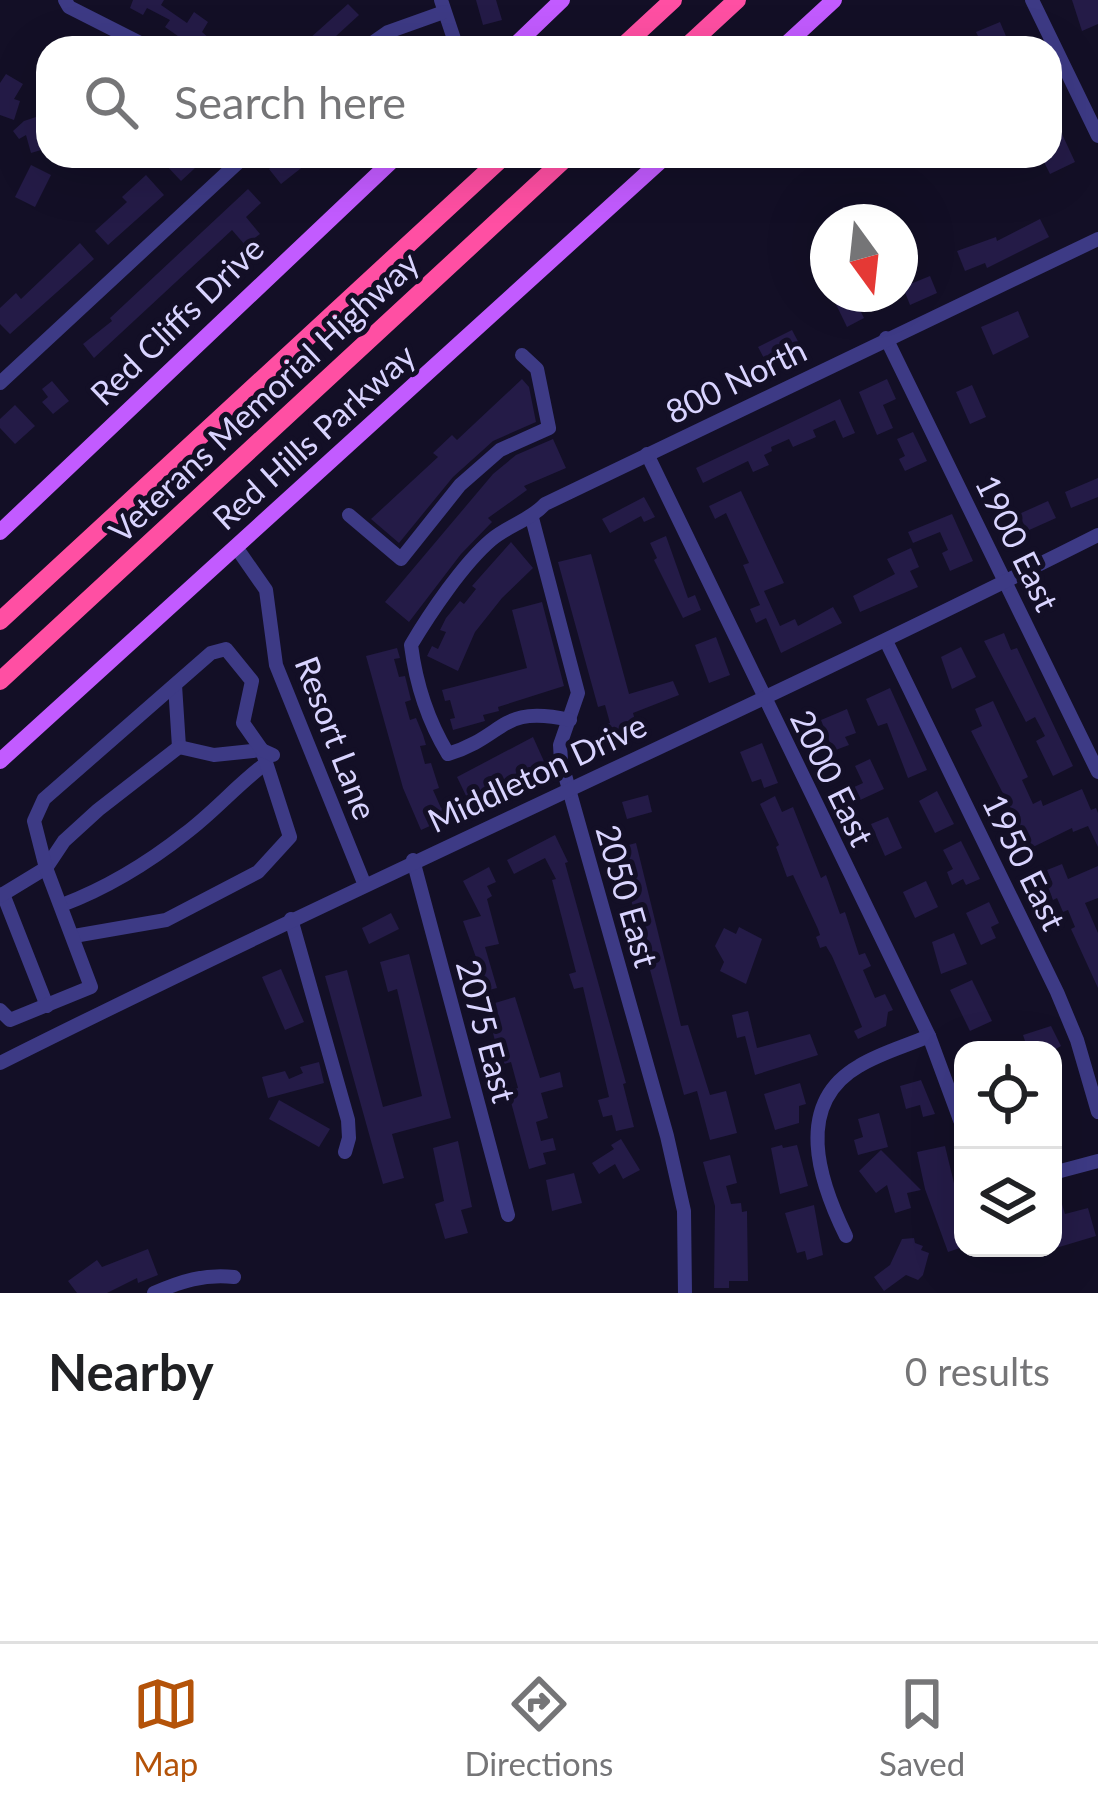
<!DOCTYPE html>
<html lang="en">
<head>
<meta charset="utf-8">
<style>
	:root { --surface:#fff; --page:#f2f2f2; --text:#202124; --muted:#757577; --line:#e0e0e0; --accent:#b45309 }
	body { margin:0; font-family:Lato,sans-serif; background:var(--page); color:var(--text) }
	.controls { position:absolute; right:36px; bottom:36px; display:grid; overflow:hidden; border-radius:24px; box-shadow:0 12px 48px #0002 }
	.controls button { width:108px; height:108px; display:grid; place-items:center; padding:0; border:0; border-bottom:3px solid var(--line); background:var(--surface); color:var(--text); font:60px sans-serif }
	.compass { position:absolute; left:810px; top:204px; width:108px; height:108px; border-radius:50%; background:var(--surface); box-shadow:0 12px 48px #0002; rotate:165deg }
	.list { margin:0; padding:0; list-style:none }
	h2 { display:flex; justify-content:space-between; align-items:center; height:156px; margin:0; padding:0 48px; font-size:51px }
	h2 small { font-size:39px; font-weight:400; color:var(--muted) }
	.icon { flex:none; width:66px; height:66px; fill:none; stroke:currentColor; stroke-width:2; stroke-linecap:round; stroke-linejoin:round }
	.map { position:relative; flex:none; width:1098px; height:1293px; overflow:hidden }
	.search { position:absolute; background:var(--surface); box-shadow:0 12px 48px #0002; left:36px; right:36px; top:36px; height:132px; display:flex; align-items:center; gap:30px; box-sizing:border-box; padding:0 42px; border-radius:36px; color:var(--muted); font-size:45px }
	.sheet { height:348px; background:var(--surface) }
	nav { display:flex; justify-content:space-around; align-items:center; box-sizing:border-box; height:168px; border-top:3px solid var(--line); background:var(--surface); font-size:33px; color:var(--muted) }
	nav a { display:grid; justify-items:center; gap:6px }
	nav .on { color:var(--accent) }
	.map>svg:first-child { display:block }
	.building { fill:#241b47 }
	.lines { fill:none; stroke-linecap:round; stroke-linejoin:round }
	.minor { stroke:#3d3a85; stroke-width:14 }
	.major { stroke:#c25bff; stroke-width:16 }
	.highway { stroke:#ff4fa3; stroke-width:18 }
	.labels { text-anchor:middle; stroke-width:10; stroke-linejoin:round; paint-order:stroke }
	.street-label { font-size:33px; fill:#d9d4ff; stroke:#130f26 }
</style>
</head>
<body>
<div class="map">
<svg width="1098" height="1293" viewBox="0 0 1098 1293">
	<rect width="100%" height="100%" fill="#130f26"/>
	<g class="building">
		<polygon points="133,0 164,0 161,5 187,23 194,12 208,22 202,32 220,48 195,48 165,27 170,20 147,8 143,15 130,8"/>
		<polygon points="476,0 496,0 502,20 483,25"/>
		<polygon points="1072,0 1098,0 1098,24 1082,31"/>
		<polygon points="348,4 359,15 323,48 299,48"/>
		<polygon points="1000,22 1011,48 956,48 979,38 976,32"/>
		<polygon points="6,74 23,84 14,99 20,101 14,120 0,115 0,83"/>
		<polygon points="39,116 48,148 31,153 26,135 19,139 13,131 24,121"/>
		<polygon points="1062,134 1075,162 1050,174 1041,156 1050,156 1050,140"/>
		<polygon points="175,156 208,156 181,181 166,165"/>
		<polygon points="285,156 297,156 305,165 281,184 269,169"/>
		<polygon points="31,165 51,175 35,207 15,197"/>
		<polygon points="146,175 164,195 108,245 95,231 127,202 122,197"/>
		<polygon points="248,189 261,203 246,217 260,234 245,245 232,230 94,358 83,344 112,321 110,318"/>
		<polygon points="1040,219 1049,237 987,268 985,263 965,271 957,251 996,237 997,241"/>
		<polygon points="80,243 94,259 10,334 0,324 0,308 16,293 21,299"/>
		<polygon points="930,276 937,293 910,305 903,287"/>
		<polygon points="831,294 852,294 864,318 847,327"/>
		<polygon points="1018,311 1029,337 993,355 981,327"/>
		<polygon points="792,330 801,347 767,364 758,347"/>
		<polygon points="522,379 529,387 536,422 493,441 453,477 399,543 371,519 438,457 433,453 452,435 457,440"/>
		<polygon points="887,379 896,399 883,405 893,428 877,435 859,392"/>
		<polygon points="52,381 69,401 53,414 42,402 48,397 42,389"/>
		<polygon points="972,385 986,417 970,424 956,392"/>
		<polygon points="840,399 855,433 843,438 835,420 813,430 816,437 793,447 789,439 771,447 772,451 764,455 769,465 753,472 748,461 703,483 696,468"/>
		<polygon points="15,405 35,426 15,444 0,428 0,419"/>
		<polygon points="913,432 927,461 905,471 899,459 905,456 897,439"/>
		<polygon points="553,439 566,468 524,486 527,490 488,518 492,522 461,554 409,622 385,602 493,474 516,455"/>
		<polygon points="1098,478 1098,497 1071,508 1065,492"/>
		<polygon points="741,491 784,583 764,591 780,626 795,619 798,626 833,607 842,623 781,653 766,618 756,623 750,609 760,605 743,565 749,563 726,513 715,519 709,506"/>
		<polygon points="644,497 655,517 644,522 641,516 610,533 602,519"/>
		<polygon points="1048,501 1056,518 1027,531 1019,514"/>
		<polygon points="952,514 973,561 950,571 942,553 948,550 940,532 913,543 908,532"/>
		<polygon points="666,536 688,598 695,595 701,610 683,618 654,560 657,558 650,543"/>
		<polygon points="511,542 533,568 502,598 475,632 458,671 427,656 432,646 438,649 446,632 440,630 446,618 460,601 464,604 476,589 472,586"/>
		<polygon points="911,548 919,567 910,571 918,587 860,612 853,596 895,574 887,559"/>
		<polygon points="591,554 629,694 673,681 679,695 633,713 637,727 606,736 603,725 610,723 605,705 598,707 558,562"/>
		<polygon points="542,602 564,686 498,707 499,711 483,715 485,721 453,730 450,719 455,718 450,700 445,701 442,690 527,668 512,610"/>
		<polygon points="1004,633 1011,650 1017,648 1073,766 1053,776 1036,741 1045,736 1035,717 1026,722 984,641"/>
		<polygon points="716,637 730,675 709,683 695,645"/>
		<polygon points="961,647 976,677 952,689 941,657"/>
		<polygon points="397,648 400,658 394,659 399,677 405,676 411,700 405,702 410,720 416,718 423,735 426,745 420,746 425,764 431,763 439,788 433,790 441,808 448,805 452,816 421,830 403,788 366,656"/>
		<polygon points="890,688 927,770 908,778 887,723 878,726 866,699"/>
		<polygon points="993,701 1028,777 1022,780 1033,804 1041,800 1043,806 1082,789 1091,810 1096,808 1098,813 1098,847 1088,826 1073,832 1072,828 1031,848 971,731 982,726 975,709"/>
		<polygon points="847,709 856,733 845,737 849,745 833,751 821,720"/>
		<polygon points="533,737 547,768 470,804 457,777"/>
		<polygon points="762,743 778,783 764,788 761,779 752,782 740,752"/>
		<polygon points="870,759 884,789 858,801 852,788 863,783 855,766"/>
		<polygon points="937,791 954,824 935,833 919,801"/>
		<polygon points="648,795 652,812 627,819 622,802"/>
		<polygon points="775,796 782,812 793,807 821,878 826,875 840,914 845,912 859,955 865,953 871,966 863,970 875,998 885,994 893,1010 888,1012 886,1026 858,1039 854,1031 862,1027 856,1012 832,956 826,946 820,948 816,937 820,935 818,929 793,875 787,877 776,847 779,845 760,804"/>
		<polygon points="888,817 902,848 885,856 871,824"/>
		<polygon points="555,835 568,862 565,863 626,1083 623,1084 634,1127 616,1131 612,1115 603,1117 598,1100 609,1097 583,987 574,989 569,974 576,972 552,880 556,879 545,858 514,874 507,860"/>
		<polygon points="961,841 980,879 966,885 963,879 952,885 947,872 953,869 943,850"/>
		<polygon points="636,843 681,1026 688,1025 710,1095 726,1091 737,1133 710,1140 697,1091 684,1095 617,848"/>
		<polygon points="1062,864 1068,879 1098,866 1098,898 1085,903 1098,933 1098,988 1071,929 1075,927 1068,910 1063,912 1057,898 1053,900 1046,882 1051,880 1047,870"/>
		<polygon points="489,867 496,882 487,886 492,896 487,899 499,944 485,947 497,988 481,992 474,965 478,963 463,921 481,916 463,881"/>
		<polygon points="926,881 938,907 915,918 903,892"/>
		<polygon points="989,902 999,923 991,927 996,938 981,945 966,913"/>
		<polygon points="391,913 399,929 369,944 362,928"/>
		<polygon points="739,927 762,939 746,984 720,971 724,962 715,946 724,928 736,934"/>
		<polygon points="954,933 967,964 941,974 932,942"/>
		<polygon points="409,954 451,1118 392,1134 404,1178 383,1184 325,976 347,970 383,1107 422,1096 397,989 388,992 380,962"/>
		<polygon points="281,969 304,1022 285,1030 262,977"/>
		<polygon points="972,980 992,1021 970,1031 950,990"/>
		<polygon points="515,997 540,1078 560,1072 563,1087 541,1093 548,1118 536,1122 541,1141 553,1138 556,1150 543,1153 546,1164 529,1169 508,1091 518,1088 511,1062 501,1065 490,1021 499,1019 495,1003"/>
		<polygon points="748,1011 757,1048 810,1034 818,1055 755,1075 745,1036 737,1038 732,1015"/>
		<polygon points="1051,1026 1061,1046 1054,1050 1028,1050 1023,1035"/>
		<polygon points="319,1062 324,1083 268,1098 262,1077 285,1071 289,1079 303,1073 300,1067"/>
		<polygon points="921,1080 935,1114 923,1117 920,1105 906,1109 900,1086"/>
		<polygon points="800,1083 806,1104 799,1106 799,1123 775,1130 764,1094"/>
		<polygon points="279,1100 330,1129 319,1147 269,1119"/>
		<polygon points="879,1113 888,1147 858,1155 854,1140 863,1137 858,1119"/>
		<polygon points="621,1139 640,1170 623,1179 615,1164 599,1174 592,1163 614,1149 611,1145"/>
		<polygon points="458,1141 472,1207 461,1210 468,1233 445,1239 435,1204 444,1201 433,1148"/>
		<polygon points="782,1145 783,1148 797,1145 808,1186 780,1194 771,1148"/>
		<polygon points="945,1146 961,1212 958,1227 963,1243 963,1247 948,1252 925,1189 917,1152"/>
		<polygon points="881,1150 921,1190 907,1193 911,1208 895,1213 887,1185 876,1193 859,1171"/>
		<polygon points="730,1155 737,1183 726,1186 731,1204 741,1203 742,1212 747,1211 748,1281 729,1281 729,1288 714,1288 715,1206 703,1162"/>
		<polygon points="574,1173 582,1203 552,1211 546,1180"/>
		<polygon points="1062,1204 1065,1214 1088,1208 1096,1236 1056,1248 1053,1207"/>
		<polygon points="814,1205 823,1255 807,1260 805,1251 797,1253 785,1213"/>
		<polygon points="914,1238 915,1243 923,1246 921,1250 929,1253 923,1275 918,1280 906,1275 884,1291 874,1277 890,1265 902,1239"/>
		<polygon points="148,1249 158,1275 138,1283 137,1278 107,1293 77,1293 68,1281 97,1260 102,1267"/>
	</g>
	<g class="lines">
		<g class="minor">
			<polyline points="65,0 69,7 150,48"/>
			<polyline points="441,0 457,48"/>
			<polyline points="1032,0 1098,136"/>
			<polyline points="365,48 388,32 444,12"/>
			<polyline points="886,338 1098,772"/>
			<polyline points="0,383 245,156"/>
			<polyline points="647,454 929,1036 963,1128"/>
			<polyline points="349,515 401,559 460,485 500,450 549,428 537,369 522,355"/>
			<polyline points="532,518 578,693 560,745 561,761 667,1136 684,1211 685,1293"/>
			<polyline points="236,547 266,590 276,665 364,883"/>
			<polyline points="886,641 1057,992 1077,1040 1098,1112"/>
			<polyline points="175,685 179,747"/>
			<path d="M570 720C499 704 507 736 448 754 428 721 416 684 411 645 430 613 463 564 491 540 509 525 529 521 545 504L1098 239"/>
			<polyline points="413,860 508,1215"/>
			<polyline points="3,894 47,1006"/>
			<polyline points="0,896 46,868 64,841 98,810 179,747 214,755 262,750"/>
			<path d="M62 905C107 888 148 863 186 833 214 812 237 785 265 764"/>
			<polyline points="291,919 348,1120 349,1138 345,1152"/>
			<polyline points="74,936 166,920 258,872 290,837 262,750"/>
			<polyline points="0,1010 10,1020 91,987 46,868 34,821 44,799 211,653 226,649 252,681 243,723 262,750 273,755"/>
			<path d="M0 1063C363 881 735 718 1098 535"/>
			<polyline points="1053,1173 1098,1161"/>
			<path d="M846 1236C819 1181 793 1104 859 1066 880 1053 906 1046 929 1036"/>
			<path d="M154 1293C182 1281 203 1274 234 1277"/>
		</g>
		<g class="major">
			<polyline points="512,48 562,0"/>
			<polyline points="782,48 834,0"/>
			<polyline points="0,532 397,156"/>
			<polyline points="0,761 666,156"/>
		</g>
		<g class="highway">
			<polyline points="621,48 673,0"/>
			<polyline points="685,48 737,0"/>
			<polyline points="0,621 504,156"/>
			<polyline points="0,681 568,156"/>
		</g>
	</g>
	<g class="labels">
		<g class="street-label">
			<text transform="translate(177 321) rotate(-44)" y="12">Red Cliffs Drive</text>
			<text transform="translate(736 381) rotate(-26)" y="12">800 North</text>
			<text transform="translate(264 397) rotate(-43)" y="12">Veterans Memorial Highway</text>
			<text transform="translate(314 437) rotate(-42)" y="12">Red Hills Parkway</text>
			<text transform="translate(1017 543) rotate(64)" y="12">1900 East</text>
			<text transform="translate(336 738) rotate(69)" y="12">Resort Lane</text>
			<text transform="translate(537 773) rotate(-25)" y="12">Middleton Drive</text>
			<text transform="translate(832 778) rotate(64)" y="12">2000 East</text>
			<text transform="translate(1024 862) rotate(64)" y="12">1950 East</text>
			<text transform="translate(627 896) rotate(74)" y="12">2050 East</text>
			<text transform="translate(486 1031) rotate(75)" y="12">2075 East</text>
		</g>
	</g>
</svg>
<div class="controls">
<button><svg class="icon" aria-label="locate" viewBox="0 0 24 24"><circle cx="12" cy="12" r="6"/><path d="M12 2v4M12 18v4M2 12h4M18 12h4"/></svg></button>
<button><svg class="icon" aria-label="layers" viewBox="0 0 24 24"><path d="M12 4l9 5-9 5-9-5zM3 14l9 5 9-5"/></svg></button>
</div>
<svg class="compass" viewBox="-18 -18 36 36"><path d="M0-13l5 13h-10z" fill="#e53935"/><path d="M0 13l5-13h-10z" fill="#757577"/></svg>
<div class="search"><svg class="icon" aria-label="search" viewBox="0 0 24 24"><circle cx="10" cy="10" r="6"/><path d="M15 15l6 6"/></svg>Search here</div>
</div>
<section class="sheet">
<h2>Nearby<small>0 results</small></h2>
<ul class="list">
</ul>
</section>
<nav>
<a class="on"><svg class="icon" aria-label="map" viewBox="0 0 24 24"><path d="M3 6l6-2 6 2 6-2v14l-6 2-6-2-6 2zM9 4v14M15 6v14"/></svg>Map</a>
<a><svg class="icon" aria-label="directions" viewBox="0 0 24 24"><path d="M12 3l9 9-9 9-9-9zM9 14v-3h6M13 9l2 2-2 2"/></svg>Directions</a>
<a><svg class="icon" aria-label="saved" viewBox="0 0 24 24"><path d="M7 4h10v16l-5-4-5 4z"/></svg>Saved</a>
</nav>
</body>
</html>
